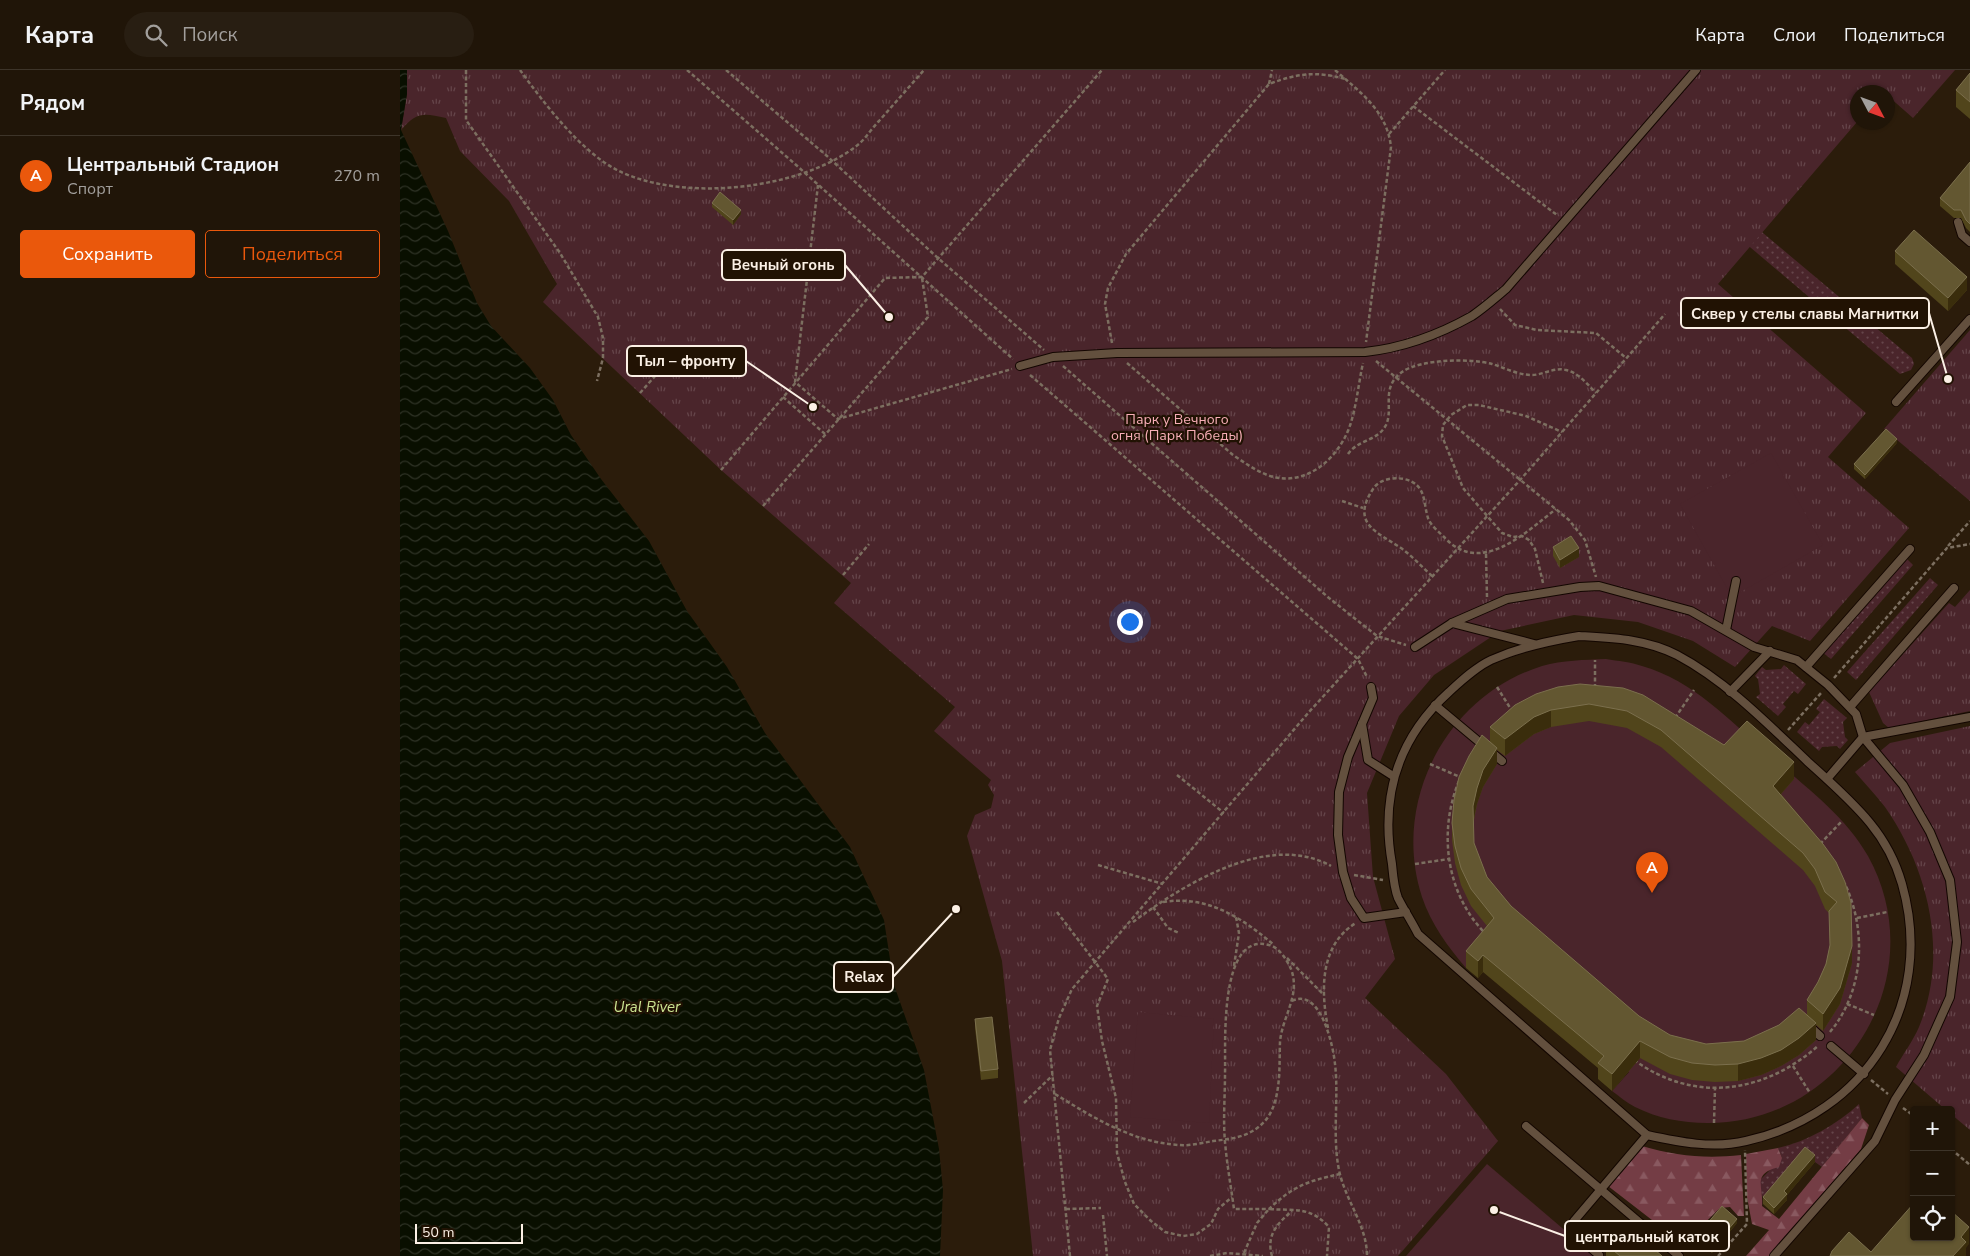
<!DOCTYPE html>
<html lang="ru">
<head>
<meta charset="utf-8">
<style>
	:root { --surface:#201508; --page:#281e12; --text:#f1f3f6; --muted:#a29f9c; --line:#3d3429; --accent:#ea580c }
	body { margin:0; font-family:"Nunito Sans",sans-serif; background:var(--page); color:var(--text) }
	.controls { position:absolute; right:15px; bottom:15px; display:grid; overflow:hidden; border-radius:5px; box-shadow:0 1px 4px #0004 }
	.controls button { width:45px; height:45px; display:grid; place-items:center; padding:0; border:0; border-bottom:1px solid var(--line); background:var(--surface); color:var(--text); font:25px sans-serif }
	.compass { position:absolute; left:1450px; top:15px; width:45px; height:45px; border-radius:50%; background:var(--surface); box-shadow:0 1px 4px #0004; rotate:131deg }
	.scale { position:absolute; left:15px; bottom:12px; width:108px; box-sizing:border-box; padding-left:5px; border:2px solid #fbf0e5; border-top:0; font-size:14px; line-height:18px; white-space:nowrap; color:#fbf0e5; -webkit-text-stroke:4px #211203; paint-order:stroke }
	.you { position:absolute; left:729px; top:551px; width:18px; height:18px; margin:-12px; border:4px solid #fff; border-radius:50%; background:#1a73e8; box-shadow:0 0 0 8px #1a73e833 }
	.badge { display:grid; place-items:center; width:32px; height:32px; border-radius:50%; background:var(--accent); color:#fff; font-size:16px; font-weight:700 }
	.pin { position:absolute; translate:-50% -41px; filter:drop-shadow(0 1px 2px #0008) }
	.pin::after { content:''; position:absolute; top:26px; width:18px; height:15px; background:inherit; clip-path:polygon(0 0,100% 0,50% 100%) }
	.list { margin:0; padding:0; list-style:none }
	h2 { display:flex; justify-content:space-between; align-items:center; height:65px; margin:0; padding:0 20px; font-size:21px }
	h2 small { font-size:16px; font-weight:400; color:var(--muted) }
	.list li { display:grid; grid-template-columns:32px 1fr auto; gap:15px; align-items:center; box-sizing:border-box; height:80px; padding:0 20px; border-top:1px solid var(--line) }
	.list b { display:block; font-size:19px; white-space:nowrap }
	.list p { margin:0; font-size:16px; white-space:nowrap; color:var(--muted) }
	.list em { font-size:16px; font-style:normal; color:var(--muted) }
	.actions { display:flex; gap:10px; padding:15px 20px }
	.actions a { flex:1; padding:11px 0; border:1px solid var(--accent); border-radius:5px; text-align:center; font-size:18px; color:var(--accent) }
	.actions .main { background:var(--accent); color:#fff }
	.icon { flex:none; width:28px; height:28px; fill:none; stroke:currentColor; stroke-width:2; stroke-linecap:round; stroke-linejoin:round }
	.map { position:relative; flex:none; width:1570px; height:1186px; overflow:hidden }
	header { display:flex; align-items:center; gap:30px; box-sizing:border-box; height:70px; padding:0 25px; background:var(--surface); border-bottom:1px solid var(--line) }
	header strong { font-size:24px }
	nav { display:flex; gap:28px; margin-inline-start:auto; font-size:18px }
	.search { width:350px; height:45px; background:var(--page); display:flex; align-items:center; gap:12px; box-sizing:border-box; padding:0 18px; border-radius:28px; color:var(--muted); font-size:19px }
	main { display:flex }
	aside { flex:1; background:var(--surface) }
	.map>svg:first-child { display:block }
	.grass { fill:url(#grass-dots) }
	.forest { fill:url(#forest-firs) }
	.park { fill:url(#park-tufts) }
	.pitch { fill:#4a252b }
	.water { fill:url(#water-waves) }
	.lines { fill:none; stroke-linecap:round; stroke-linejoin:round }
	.service-casing { stroke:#130600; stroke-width:10 }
	.path { stroke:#7c6f60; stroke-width:2.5; stroke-dasharray:4 2.5; stroke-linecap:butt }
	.service { stroke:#63503e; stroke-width:8 }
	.wall { fill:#51451b; fill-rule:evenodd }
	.shaded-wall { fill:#3a2d0c }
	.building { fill:#635731; stroke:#7b6f4d }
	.labels { text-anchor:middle; stroke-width:4.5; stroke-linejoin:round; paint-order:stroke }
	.park-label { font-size:14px; fill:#f7aeb7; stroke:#211203 }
	.water-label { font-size:15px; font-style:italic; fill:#cce492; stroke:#211203 }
	.leader { fill:none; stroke:#fbf0e5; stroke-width:2 }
	.callout-dot { fill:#fbf0e5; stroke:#211203; stroke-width:2 }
	.callout { fill:#211203; stroke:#fbf0e5; stroke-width:2 }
	.callout-label { font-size:15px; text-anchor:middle; font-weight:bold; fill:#fbf0e5 }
</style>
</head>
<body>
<header>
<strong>Карта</strong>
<div class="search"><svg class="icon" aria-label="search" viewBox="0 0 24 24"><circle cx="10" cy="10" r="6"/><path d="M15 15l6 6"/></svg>Поиск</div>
<nav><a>Карта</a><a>Слои</a><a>Поделиться</a></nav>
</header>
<main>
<aside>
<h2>Рядом<small></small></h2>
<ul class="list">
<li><span class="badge">A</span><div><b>Центральный Стадион</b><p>Спорт</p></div><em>270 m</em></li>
</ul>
<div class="actions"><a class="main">Сохранить</a><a>Поделиться</a></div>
</aside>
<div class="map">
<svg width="1570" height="1186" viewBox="0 0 1570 1186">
	<defs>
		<pattern id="grass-dots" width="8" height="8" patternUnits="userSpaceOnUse" patternTransform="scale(1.25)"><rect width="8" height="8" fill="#4a252b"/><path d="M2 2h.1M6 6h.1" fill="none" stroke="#65454a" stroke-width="1.8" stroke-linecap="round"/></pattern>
		<pattern id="forest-firs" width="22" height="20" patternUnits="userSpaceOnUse" patternTransform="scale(1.25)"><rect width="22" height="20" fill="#743d45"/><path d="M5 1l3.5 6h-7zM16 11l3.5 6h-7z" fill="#895960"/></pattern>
		<pattern id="park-tufts" width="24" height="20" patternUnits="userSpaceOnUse" patternTransform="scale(1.25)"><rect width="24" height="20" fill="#4a252b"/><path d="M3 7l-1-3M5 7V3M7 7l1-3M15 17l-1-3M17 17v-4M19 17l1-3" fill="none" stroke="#65454a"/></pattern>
		<pattern id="water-waves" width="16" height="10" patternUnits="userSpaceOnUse" patternTransform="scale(1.25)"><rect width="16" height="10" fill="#090f00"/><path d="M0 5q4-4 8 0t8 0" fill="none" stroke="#2e3225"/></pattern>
	</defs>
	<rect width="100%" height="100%" fill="#2b1c0b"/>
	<g class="grass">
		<polygon points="1357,158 1512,288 1514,294 1511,300 1500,304 1344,172"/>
		<polygon points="1505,487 1513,495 1431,589 1422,582"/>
		<polygon points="1530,508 1538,515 1456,610 1447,602"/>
		<polygon points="1384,595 1406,614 1398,624 1394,621 1383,634 1386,637 1378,646 1356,627 1360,624 1358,609 1355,606 1362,597 1366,600 1381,599"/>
		<polygon points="1424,629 1447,648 1443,652 1445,667 1448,670 1440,679 1437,676 1422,677 1419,681 1397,662 1405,652 1409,655 1420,642 1416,639"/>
		<path d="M1459 1034 1462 1048 1422 1097 1415 1092 1363 1127 1360 1121V1110L1382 1088 1378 1078C1408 1071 1436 1055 1459 1034Z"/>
	</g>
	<g class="forest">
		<path d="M1462 1048 1469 1055 1461 1079 1369 1186H1346L1369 1160 1352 1154 1347 1127 1346 1084 1378 1078 1382 1088 1379 1097C1351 1104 1364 1117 1362 1136L1379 1149Z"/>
		<path d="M1242 1076C1276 1086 1306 1089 1341 1085L1344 1146H1338L1330 1137 1320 1138 1283 1174 1208 1116Z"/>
	</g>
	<g class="park">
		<path d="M7 0H1555L1513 48 1488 26V22H1458L1457 52 1318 214 1466 343 1428 387 1509 458 1410 571 1372 556 1335 597 1293 571 1238 552 1174 545 1100 561 1034 605 999 646 967 723 973 807 995 889 965 928 1046 1004 1098 1071 998 1186H633L602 891 567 766 575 745 591 738 594 725 588 715 591 710 534 661 555 637 434 533 451 513 321 400 143 232 157 214 109 131 60 81 46 48C23 43 17 42 1 60L7 24Z"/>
		<polygon points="1570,260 1570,431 1484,359"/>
		<polygon points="1570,520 1570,641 1489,658 1483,653 1469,622 1549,533 1555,537"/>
		<path d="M1570 656V1060L1551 1044V1040H1546L1496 997C1503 984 1513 971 1519 957 1549 884 1529 800 1485 737 1476 725 1465 714 1455 702L1490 673Z"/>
	</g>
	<g class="pitch">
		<polygon points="1371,383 1423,475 1332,527 1280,434"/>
		<path d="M1206 589C1218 591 1231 592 1242 596 1294 611 1329 650 1368 684 1403 715 1445 745 1468 786 1535 907 1443 1054 1307 1053 1282 1053 1257 1048 1235 1037 1227 1033 1219 1026 1212 1021L1229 1002 1083 879 1066 898C1048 877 1031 854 1022 827 991 732 1046 626 1142 596 1163 590 1184 590 1206 589Z"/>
		<polygon points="738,942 814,949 809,1053 730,1047"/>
		<rect x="770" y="1085" width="45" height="56"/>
		<polygon points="1087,1094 1195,1186 1006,1186"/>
	</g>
	<polygon class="water" points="0,0 7,0 7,24 1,60 48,161 77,233 91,256 130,298 153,330 171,365 201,409 249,471 287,541 327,597 365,663 450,777 484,850 494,915 524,1000 539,1079 543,1120 540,1186 0,1186"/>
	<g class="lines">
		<g class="service-casing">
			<g id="service">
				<polyline points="1558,152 1562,165 1570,172"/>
				<path d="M620 296 653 287 717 283 965 282C1002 278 1040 264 1072 246 1084 238 1095 228 1106 219L1296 0"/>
				<polyline points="1496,332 1570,249"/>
				<polyline points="1052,553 1134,574"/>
				<polyline points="1326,560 1336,511"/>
				<path d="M1179 566C1213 568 1246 569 1277 585 1326 611 1368 654 1408 692 1429 711 1452 731 1470 753 1484 770 1496 793 1502 814 1536 934 1466 1044 1346 1071 1313 1079 1279 1072 1247 1065L1018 864C1012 852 1004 840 998 828 994 818 993 805 992 794 980 727 998 668 1049 622 1061 611 1076 597 1091 590 1120 577 1149 571 1179 566Z"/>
				<polyline points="1015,577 1052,553 1107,529 1180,517 1199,516 1291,541 1354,577 1397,590 1428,615 1456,644 1463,667 1503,715 1530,762 1550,810 1557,872 1550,927 1524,985 1495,1030 1475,1071 1374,1186"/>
				<polyline points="1406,597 1510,479"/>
				<polyline points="971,617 973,628 948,687 939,722 938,765 943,802 951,828 964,848 1006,842"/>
				<polyline points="1330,622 1370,581"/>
				<polyline points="1035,635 1102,691"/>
				<polyline points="1450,637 1554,518"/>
				<polyline points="962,654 968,690 993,706"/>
				<polyline points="1427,709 1463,667 1570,647"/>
				<polyline points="1408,955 1420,966"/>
				<polyline points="1431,976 1464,1004"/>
				<polyline points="1126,1056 1279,1186"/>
				<polyline points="1199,1185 1177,1166 1172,1157 1174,1151 1247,1065"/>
			</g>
		</g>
		<g class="path">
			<polyline points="66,0 66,50 160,183 198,247 203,268 203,288 197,311"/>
			<path d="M120 0C144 33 180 81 217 100 282 133 402 120 459 74 466 68 472 58 479 51 494 34 509 17 524 0"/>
			<polyline points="287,0 395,94 613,289"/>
			<polyline points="326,0 427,86 539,189 644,280"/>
			<path d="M935 0C961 23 987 41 991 77L966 272"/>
			<polyline points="869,14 872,0"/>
			<polyline points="1013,36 1157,145"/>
			<polyline points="989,64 1045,0"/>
			<polyline points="418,115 395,312 438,349 612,299"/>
			<polyline points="1100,239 1115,255 1137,260 1196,263 1226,288"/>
			<path d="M712 273 705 234 708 218 726 184 869 14C899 3 915 1 946 9"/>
			<polyline points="976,291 1169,450 1185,470 1196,507"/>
			<path d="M727 293 833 385C845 393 856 401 870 406 909 418 943 384 952 349 957 331 959 311 963 293"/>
			<polyline points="663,296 929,528 977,566 1006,575"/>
			<polyline points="630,305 958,589 967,607"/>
			<polyline points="240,323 264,296"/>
			<polyline points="383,327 425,364"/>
			<path d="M948 384C957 370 978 371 986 355 994 338 980 318 1002 302 1021 289 1069 288 1092 294 1105 298 1118 305 1132 305 1143 305 1154 297 1166 300 1179 303 1187 314 1196 323"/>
			<polyline points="321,400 485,208 522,207 702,0"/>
			<polyline points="942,431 963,438"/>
			<polyline points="363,436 528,247 522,208"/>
			<polyline points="1548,476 1570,451"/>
			<polyline points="1086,484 1087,527"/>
			<polyline points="443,505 469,474"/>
			<path d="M1032 506C1022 497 1012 486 1001 478 975 461 951 453 973 419 979 409 994 407 1004 409 1027 414 1023 433 1028 448 1030 455 1040 463 1045 468 1081 506 1125 463 1156 439"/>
			<polyline points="1143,513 1135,479 1129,470 1122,466 1113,467 1102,463 1063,418 1042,366 1043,355 1051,345 1067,335 1079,335 1126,346 1162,362"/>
			<polyline points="1434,608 1547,478 1570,474"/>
			<polyline points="1097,617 1112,641"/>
			<polyline points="1195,618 1195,590"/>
			<polyline points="1275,648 1294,620"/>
			<polyline points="1388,660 1421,623"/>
			<polyline points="1030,694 1060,707"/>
			<polyline points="777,705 824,743"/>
			<path d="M1059 711C1038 761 1046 824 1085 863"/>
			<polyline points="1420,774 1442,751"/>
			<polyline points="1015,794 1049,789"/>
			<polyline points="698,795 763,814"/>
			<polyline points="954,805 983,810"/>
			<path d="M763 832C807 825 841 847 874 875"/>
			<polyline points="753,837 768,858 779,863"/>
			<polyline points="657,842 708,909 697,936 702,971 716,1028 717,1083 725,1112 734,1134 751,1151 765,1162 783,1166 797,1164 811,1154 818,1139 832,1127"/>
			<polyline points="1457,848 1487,842"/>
			<path d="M733 852C783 815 868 761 931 796"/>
			<polyline points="887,888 923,924"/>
			<polyline points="834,896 839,863 836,847"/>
			<path d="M892 931C920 917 933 974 935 994 939 1028 932 1066 939 1100 945 1130 967 1155 967 1186"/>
			<polyline points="1447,934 1474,945"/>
			<path d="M928 958C921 922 919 875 956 853"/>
			<path d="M1430 962C1464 921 1467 861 1445 814"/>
			<path d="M1234 990C1295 1034 1364 1023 1418 976"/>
			<polyline points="1393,996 1410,1023"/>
			<polyline points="1471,1010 1488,1024"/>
			<path d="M655 1024C694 1048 732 1072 779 1075 790 1076 802 1073 813 1071 831 1069 850 1067 864 1052 882 1033 879 996 880 972 882 947 901 925 891 899 887 890 879 877 869 875 818 861 826 976 825 1004 825 1026 823 1050 825 1072 827 1095 831 1117 834 1139H869C893 1116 908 1111 940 1104"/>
			<polyline points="624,1033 653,1005"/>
			<polyline points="1503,1038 1514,1046"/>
			<polyline points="1314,1053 1315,1018"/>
			<polyline points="1551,1079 1570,1095"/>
			<polyline points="666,1139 701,1138"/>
			<polyline points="703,1145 707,1186"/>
			<path d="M844 1183 857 1153 869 1139C895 1141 910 1136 929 1157L927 1186"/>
			<polyline points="670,1186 650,980 659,948 672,919 909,642 1121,409 1265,244"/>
			<polyline points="810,1186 827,1183 863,1186"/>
			<path d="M872 1186C866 1165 877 1154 892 1141"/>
			<polyline points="1318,1186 1347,1154 1345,1080"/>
		</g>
		<use href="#service" class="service"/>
	</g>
	<g class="wall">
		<polygon points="1570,3 1570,49 1556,37 1556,20"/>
		<polygon points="1570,92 1570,162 1566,158 1561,148 1554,148 1540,136 1540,128"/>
		<polygon points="312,133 341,144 333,155 312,137"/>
		<polygon points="1495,181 1567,220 1548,241 1495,194"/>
		<polygon points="1497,373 1465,409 1454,399 1454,394"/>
		<polygon points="1153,477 1179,487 1160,498 1153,486"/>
		<path d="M1158 617 1324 675 1394 709 1381 724 1423 774 1452 893 1440 934 1423 961 1416 955V970L1399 985 1381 996 1361 1005 1338 1011 1315 1012 1292 1010 1270 1004 1240 988 1212 1021 1198 1009V998L1083 902 1078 908 1066 898V881L1087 856 1071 836 1061 815 1055 793 1052 770V753L1090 671V657ZM1189 651 1227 658 1261 677 1403 800 1415 816 1425 839 1429 843 1430 876 1426 894 1418 912 1407 930V945L1344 971 1306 974 1270 965 1239 946 1111 836 1087 807 1074 773V750L1077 734 1083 717 1097 694V680L1105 686 1134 664 1151 657Z"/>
		<polygon points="575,949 598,999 598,1008 581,1010 575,958"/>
		<polygon points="1415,1092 1387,1125 1387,1130 1374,1144 1363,1134 1363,1127"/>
		<polygon points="1337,1153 1312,1183 1297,1170 1297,1166"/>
		<polygon points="1206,1174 1262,1186 1206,1186"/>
	</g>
	<g class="shaded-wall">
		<polygon points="341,140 341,144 333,155 333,150"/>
		<polygon points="1567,207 1567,220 1548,241 1548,228"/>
		<polygon points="1497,369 1497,373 1465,409 1465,405"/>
		<polygon points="1179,478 1179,487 1160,498 1160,490"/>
		<polygon points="1151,640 1151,657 1134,664 1105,686 1105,669 1134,647"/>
		<polygon points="1097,678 1097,694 1083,717 1077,734 1073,752 1073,736 1077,718 1083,700"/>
		<polygon points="1394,692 1394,709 1373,733 1373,716"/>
		<polygon points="1452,876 1452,893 1440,934 1423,961 1423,944"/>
		<polygon points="1083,885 1083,902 1078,908 1078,891"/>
		<polygon points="1416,953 1416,970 1399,985 1381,996 1361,1005 1338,1011 1338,994"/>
		<polygon points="1240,971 1240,988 1212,1021 1212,1004"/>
		<polygon points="1415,1085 1415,1092 1387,1125 1387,1130 1374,1144 1374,1138 1384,1121"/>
		<polygon points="1337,1149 1337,1153 1312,1183 1312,1179"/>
		<polygon points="1569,1157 1569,1174 1566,1178 1566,1186 1553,1186 1561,1167"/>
	</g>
	<g class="building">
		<polygon points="1570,3 1570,32 1556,20"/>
		<polygon points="1570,92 1570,154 1566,150 1561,140 1554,140 1540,128"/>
		<polygon points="320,122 341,140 333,150 312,133"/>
		<polygon points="1514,160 1567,207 1548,228 1495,181"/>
		<polygon points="1486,359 1497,369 1465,405 1454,394"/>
		<polygon points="1171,466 1179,478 1160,490 1153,477"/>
		<polygon points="1180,614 1223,618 1243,625 1324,675 1347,651 1394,692 1373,716 1423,774 1436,792 1445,812 1451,833 1452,876 1440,918 1423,944 1407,930 1418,912 1426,894 1430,875 1429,841 1437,832 1425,822 1415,799 1403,783 1261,660 1227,641 1189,634 1151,640 1134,647 1105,669 1090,657 1115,635 1136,624 1158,617"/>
		<polygon points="1082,665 1097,678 1083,700 1077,718 1073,736 1074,773 1087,807 1111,836 1239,946 1270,965 1306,974 1344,971 1379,955 1399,938 1416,953 1399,968 1381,980 1361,988 1338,994 1315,995 1292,993 1270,987 1240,971 1212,1004 1198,993 1204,986 1083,885 1078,891 1066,881 1094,848 1071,819 1061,798 1055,776 1052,753 1054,730 1059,707 1069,686"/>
		<polygon points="592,947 598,999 581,1001 575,949"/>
		<polygon points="1405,1077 1415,1085 1384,1121 1387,1124 1374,1138 1363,1127"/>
		<polygon points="1514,1133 1514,1167 1551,1167 1551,1141 1569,1157 1561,1167 1566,1172 1553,1186 1430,1186 1432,1181 1449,1162 1471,1182"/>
		<polygon points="1322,1136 1337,1149 1312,1179 1297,1166"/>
		<polygon points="1224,1153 1262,1186 1220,1186 1206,1174"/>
	</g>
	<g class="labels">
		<g class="park-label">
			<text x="777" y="354">Парк у Вечного<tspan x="777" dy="16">огня (Парк Победы)</tspan></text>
		</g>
		<g class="water-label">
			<text x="247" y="942">Ural River</text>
		</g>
	</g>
	<path class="leader" d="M489 247L445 195M1548 309L1529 243M413 337L346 291M556 839L493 907M1094 1140L1165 1166"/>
	<g class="callout-dot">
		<circle cx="489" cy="247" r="5"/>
		<circle cx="1548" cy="309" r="5"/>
		<circle cx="413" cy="337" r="5"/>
		<circle cx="556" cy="839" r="5"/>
		<circle cx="1094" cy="1140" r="5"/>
	</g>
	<g class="callout">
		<rect x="322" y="180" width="123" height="30" rx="5"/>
		<rect x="1281" y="228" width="248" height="30" rx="5"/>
		<rect x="227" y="276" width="119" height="30" rx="5"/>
		<rect x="434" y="892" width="59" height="30" rx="5"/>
		<rect x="1165" y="1151" width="164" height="30" rx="5"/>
	</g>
	<g class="callout-label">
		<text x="383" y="200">Вечный огонь</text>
		<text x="1405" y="249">Сквер у стелы славы Магнитки</text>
		<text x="286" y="296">Тыл – фронту</text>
		<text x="464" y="912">Relax</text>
		<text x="1247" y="1172">центральный каток</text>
	</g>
</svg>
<div class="controls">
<button>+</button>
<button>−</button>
<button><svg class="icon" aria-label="locate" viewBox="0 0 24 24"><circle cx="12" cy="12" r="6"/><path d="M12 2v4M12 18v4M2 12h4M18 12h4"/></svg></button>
</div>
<svg class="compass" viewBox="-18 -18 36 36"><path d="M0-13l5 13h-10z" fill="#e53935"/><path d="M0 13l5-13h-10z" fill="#a29f9c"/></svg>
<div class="scale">50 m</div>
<div class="you"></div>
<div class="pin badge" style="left:1252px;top:823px">A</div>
</div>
</main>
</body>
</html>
